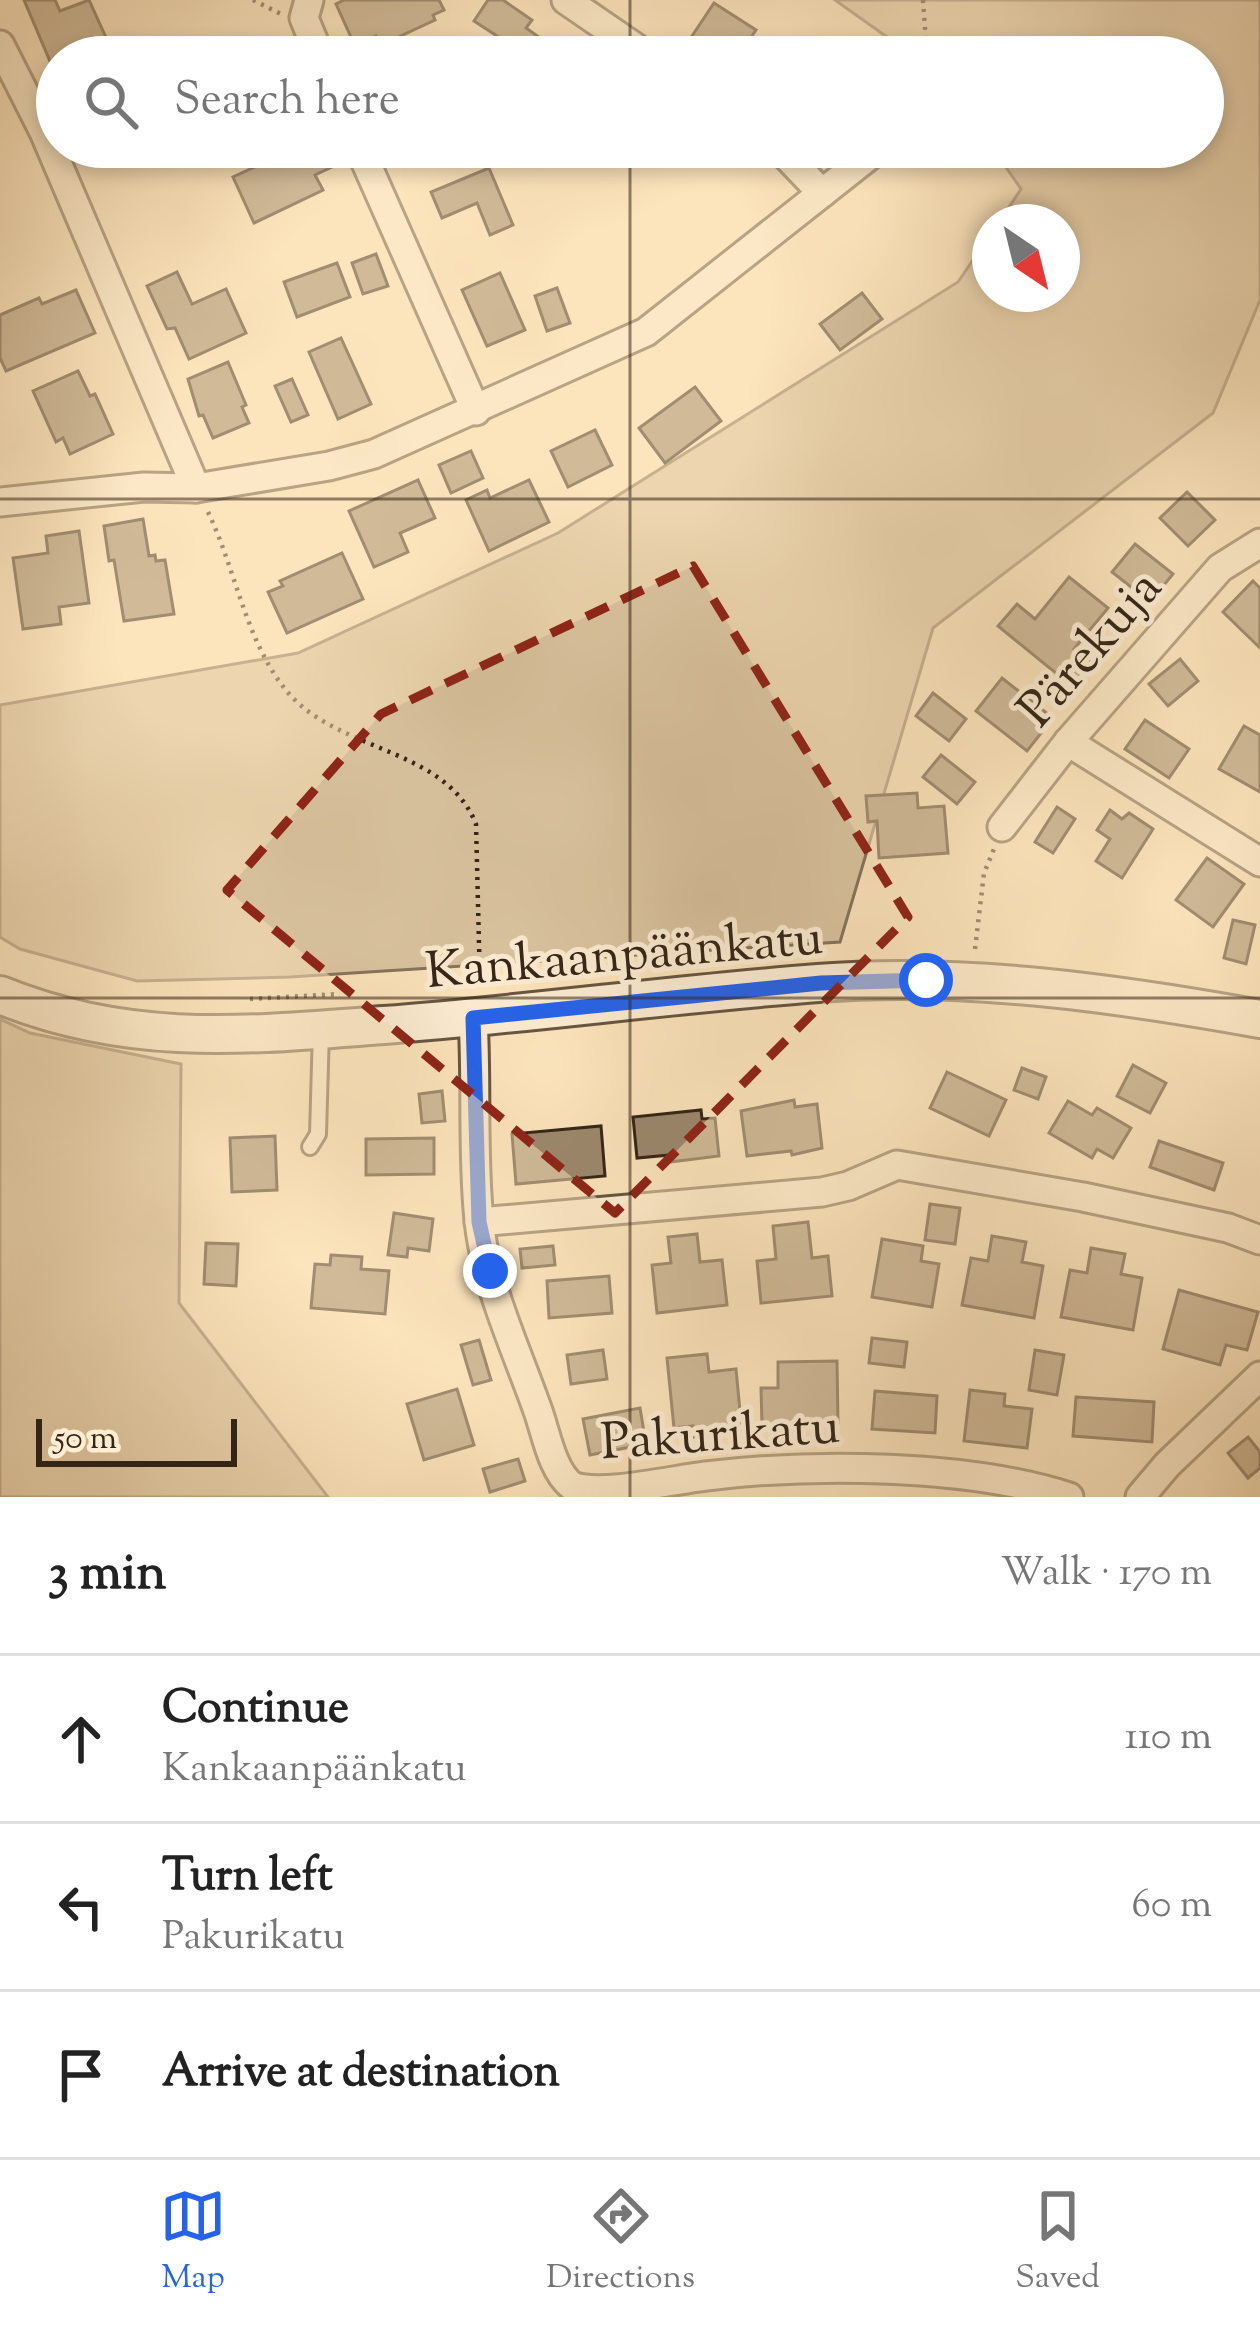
<!DOCTYPE html>
<html lang="en">
<head>
<meta charset="utf-8">
<style>
	:root { --surface:#fff; --page:#f2f2f2; --text:#222; --muted:#767676; --line:#e0e0e0; --accent:#2563eb }
	body { margin:0; font-family:"Sorts Mill Goudy",serif; background:var(--page); color:var(--text) }
	.compass { position:absolute; left:972px; top:204px; width:108px; height:108px; border-radius:50%; background:var(--surface); box-shadow:0 6px 18px #0003; rotate:145deg }
	.scale { position:absolute; left:36px; bottom:30px; width:201px; box-sizing:border-box; padding-left:12px; border:6px solid #342517; border-top:0; font-size:33px; line-height:42px; white-space:nowrap; color:#342517; -webkit-text-stroke:9px #fdedd3; paint-order:stroke }
	.stop { position:absolute; width:36px; height:36px; margin:-27px; border:9px solid #2563eb; border-radius:50%; background:#fff }
	.stop.end { background:#2563eb; border-color:#fff; box-shadow:0 3px 12px #0008 }
	.list { margin:0; padding:0; list-style:none }
	h2 { display:flex; justify-content:space-between; align-items:center; height:156px; margin:0; padding:0 48px; font-size:51px }
	h2 small { font-size:39px; font-weight:400; color:var(--muted) }
	.list li { display:grid; grid-template-columns:78px 1fr auto; gap:36px; align-items:center; box-sizing:border-box; height:168px; padding:0 48px; border-top:3px solid var(--line) }
	.list b { display:block; font-size:45px; white-space:nowrap }
	.list p { margin:0; font-size:39px; white-space:nowrap; color:var(--muted) }
	.list em { font-size:39px; font-style:normal; color:var(--muted) }
	.icon { flex:none; width:66px; height:66px; fill:none; stroke:currentColor; stroke-width:2; stroke-linecap:round; stroke-linejoin:round }
	.map { position:relative; flex:none; width:1260px; height:1497px; overflow:hidden }
	.search { position:absolute; background:var(--surface); box-shadow:0 6px 18px #0003; left:36px; right:36px; top:36px; height:132px; display:flex; align-items:center; gap:30px; box-sizing:border-box; padding:0 42px; border-radius:66px; color:var(--muted); font-size:45px }
	.sheet { height:660px; background:var(--surface) }
	nav { display:flex; justify-content:space-around; align-items:center; box-sizing:border-box; height:168px; border-top:3px solid var(--line); background:var(--surface); font-size:33px; color:var(--muted) }
	nav a { display:grid; justify-items:center; gap:6px }
	nav .on { color:var(--accent) }
	.map>svg:first-child { display:block }
	.green { fill:#dac4a0; stroke:#87745c; stroke-width:3 }
	.building { fill:#9c886d; stroke:#342517; stroke-width:3 }
	.lines { fill:none; stroke-linecap:round; stroke-linejoin:round }
	.service-casing { stroke:#665540; stroke-width:20 }
	.minor-casing { stroke:#665540; stroke-width:33 }
	.tertiary-casing { stroke:#665540; stroke-width:42 }
	.path { stroke:#342517; stroke-width:4.5; stroke-dasharray:3 6; stroke-linecap:butt }
	.service { stroke:#fdedd3; stroke-width:14 }
	.minor { stroke:#fdedd3; stroke-width:27 }
	.tertiary { stroke:#fdedd3; stroke-width:36 }
	.route { stroke:#2563eb; stroke-width:15 }
	.marked { fill:none; stroke:#8f2418; stroke-width:9; stroke-dasharray:24 15; stroke-linejoin:round }
	.grid { fill:none; stroke:#342517; stroke-width:3; stroke-opacity:0.55 }
	.labels { text-anchor:middle; stroke-width:10; stroke-linejoin:round; paint-order:stroke }
	.street-label { font-size:51px; fill:#342517; stroke:#fdedd3 }
</style>
</head>
<body>
<div class="map">
<svg width="1260" height="1497" viewBox="0 0 1260 1497">
	<rect width="100%" height="100%" fill="#fce4bc"/>
	<filter id="stains"><feTurbulence type="fractalNoise" baseFrequency=".00167" numOctaves="4"/><feColorMatrix values="0 0 0 0 .2 0 0 0 0 .09 0 0 0 0 .02 0 0 0 .5 -.17"/></filter>
	<radialGradient id="worn" r=".72"><stop offset=".6" stop-color="#630" stop-opacity="0"/><stop offset="1" stop-color="#630" stop-opacity=".3"/></radialGradient>
	<g class="green">
		<polygon points="835,0 1260,0 1260,300 1213,413 933,628 840,942 290,977 137,981 20,949 0,937 0,705 298,653 558,533 958,282 990,235 990,294 1062,294 1062,222 999,222 1021,189 992,147 1203,147 1203,57 915,57"/>
		<polygon points="0,1019 30,1033 181,1064 179,1303 328,1497 0,1497"/>
	</g>
	<g class="building">
		<polygon points="24,0 55,0 60,11 89,0 108,42 74,57 57,57 57,64 52,66"/>
		<polygon points="344,0 439,0 444,10 433,15 435,20 381,45 376,36 355,46 336,4"/>
		<polygon points="488,0 503,0 532,20 526,28 547,43 538,57 482,57 497,36 474,21"/>
		<polygon points="714,3 756,30 738,57 724,57 692,36"/>
		<polygon points="298,147 325,147 334,166 315,175 323,190 254,223 233,177"/>
		<polygon points="489,168 513,225 490,235 477,203 442,218 431,192"/>
		<polygon points="376,254 388,286 363,294 352,263"/>
		<polygon points="337,263 350,297 297,317 284,282"/>
		<polygon points="177,272 192,304 226,289 246,333 189,359 175,328 167,329 147,286"/>
		<polygon points="500,273 525,330 487,346 462,290"/>
		<polygon points="557,288 570,323 547,331 535,296"/>
		<polygon points="76,290 95,333 6,371 0,358 0,315 39,298 42,304"/>
		<polygon points="862,293 882,319 840,350 820,324"/>
		<polygon points="341,338 371,404 338,419 309,352"/>
		<polygon points="228,362 246,405 242,407 249,423 213,438 203,415 199,416 188,379"/>
		<polygon points="78,371 90,396 95,394 113,434 70,454 63,438 56,442 33,391"/>
		<polygon points="292,379 308,415 291,422 275,386"/>
		<polygon points="695,387 721,421 665,463 639,428"/>
		<polygon points="595,430 612,465 568,487 551,451"/>
		<polygon points="471,451 483,478 451,493 439,465"/>
		<polygon points="418,480 435,518 400,533 408,552 374,567 349,511"/>
		<polygon points="529,480 549,522 489,551 466,500 487,490 490,498"/>
		<polygon points="1187,492 1215,520 1188,546 1160,518"/>
		<polygon points="143,519 149,556 155,555 156,561 165,560 174,614 124,621 114,560 109,561 104,526"/>
		<polygon points="79,531 89,603 59,607 61,624 23,629 13,558 48,553 46,536"/>
		<polygon points="1135,544 1173,574 1150,602 1112,572"/>
		<polygon points="342,553 363,599 287,633 268,592 283,586 280,581"/>
		<polygon points="1069,577 1108,608 1074,649 1094,665 1074,688 998,626 1017,604 1035,619"/>
		<polygon points="1253,581 1260,588 1260,648 1223,612"/>
		<polygon points="1180,659 1198,681 1168,706 1149,684"/>
		<polygon points="1002,678 1053,718 1027,751 976,711"/>
		<polygon points="933,693 966,719 949,741 916,716"/>
		<polygon points="1145,720 1189,749 1169,778 1125,749"/>
		<polygon points="1244,726 1260,735 1260,792 1219,769"/>
		<polygon points="941,755 975,782 957,804 923,777"/>
		<polygon points="917,793 918,808 944,806 948,853 879,858 877,821 868,822 866,796"/>
		<polygon points="1057,807 1075,819 1053,853 1035,842"/>
		<polygon points="1110,810 1122,819 1129,813 1153,829 1122,878 1096,861 1110,839 1097,830"/>
		<polygon points="1207,858 1244,884 1213,927 1176,900"/>
		<polygon points="1233,920 1255,925 1246,964 1224,958"/>
		<polygon points="1133,1065 1166,1083 1150,1113 1117,1096"/>
		<polygon points="1022,1068 1046,1077 1038,1099 1014,1090"/>
		<polygon points="947,1072 1006,1100 989,1136 930,1108"/>
		<polygon points="442,1091 445,1121 422,1123 419,1094"/>
		<polygon points="794,1100 795,1107 817,1104 822,1148 792,1155 791,1151 747,1156 741,1111"/>
		<polygon points="1068,1101 1092,1115 1097,1108 1131,1128 1113,1158 1097,1149 1092,1158 1049,1133"/>
		<polygon points="701,1110 702,1119 715,1118 719,1156 670,1162 670,1155 637,1158 633,1117"/>
		<polygon points="601,1126 605,1176 516,1184 512,1134"/>
		<polygon points="275,1136 277,1190 232,1192 230,1138"/>
		<polygon points="434,1138 434,1174 366,1175 366,1139"/>
		<polygon points="1159,1141 1223,1163 1214,1190 1150,1167"/>
		<polygon points="930,1204 960,1208 955,1244 925,1240"/>
		<polygon points="394,1213 433,1219 429,1251 408,1248 407,1257 388,1255"/>
		<polygon points="808,1222 812,1258 828,1256 832,1296 761,1303 757,1261 776,1259 773,1226"/>
		<polygon points="697,1234 700,1262 722,1260 727,1305 657,1313 652,1265 671,1263 668,1237"/>
		<polygon points="992,1236 1026,1242 1022,1262 1043,1266 1034,1318 962,1305 971,1258 988,1261"/>
		<polygon points="882,1239 923,1246 921,1261 939,1264 932,1307 872,1297"/>
		<polygon points="206,1243 238,1244 236,1286 204,1284"/>
		<polygon points="553,1246 555,1265 522,1268 520,1249"/>
		<polygon points="1091,1248 1125,1254 1121,1274 1142,1278 1133,1330 1061,1317 1070,1270 1087,1273"/>
		<polygon points="331,1255 362,1257 361,1269 389,1271 385,1314 311,1308 315,1264 330,1265"/>
		<polygon points="609,1276 612,1313 549,1318 547,1281"/>
		<polygon points="1179,1290 1258,1312 1247,1350 1226,1345 1220,1365 1163,1349"/>
		<polygon points="872,1338 907,1342 904,1367 869,1363"/>
		<polygon points="479,1340 491,1380 473,1385 461,1345"/>
		<polygon points="603,1350 607,1379 571,1384 567,1355"/>
		<polygon points="1035,1350 1064,1355 1057,1395 1029,1390"/>
		<polygon points="707,1354 709,1372 736,1369 742,1432 694,1437 693,1426 674,1428 667,1358"/>
		<polygon points="837,1361 838,1423 762,1424 761,1388 778,1388 778,1362"/>
		<polygon points="457,1389 474,1445 424,1460 407,1404"/>
		<polygon points="970,1390 1005,1394 1004,1406 1032,1409 1027,1448 964,1441"/>
		<polygon points="875,1391 937,1396 935,1433 872,1429"/>
		<polygon points="1076,1397 1154,1402 1152,1442 1073,1436"/>
		<polygon points="640,1408 646,1444 590,1455 583,1419"/>
		<polygon points="1248,1437 1260,1452 1260,1468 1248,1478 1228,1453"/>
		<polygon points="518,1459 525,1481 490,1492 483,1469"/>
	</g>
	<g class="lines">
		<g class="service-casing">
			<polyline id="service" points="310,1147 318,1134 321,1030"/>
		</g>
		<g class="minor-casing">
			<g id="minor">
				<polyline points="309,0 304,18 320,57"/>
				<polyline points="566,0 649,57"/>
				<polyline points="0,45 44,132 196,488"/>
				<polyline points="359,147 476,411"/>
				<polyline points="778,147 822,193"/>
				<polyline points="0,502 144,487 196,488 329,466 374,454 646,332 874,152"/>
				<polyline points="1068,742 1260,862"/>
				<polyline points="1002,827 1068,742 1220,568 1260,543"/>
				<path d="M473 1019C477 1085 472 1153 479 1220 485 1284 517 1351 538 1411 546 1433 552 1471 572 1486 601 1497 672 1480 706 1476 812 1463 968 1464 1069 1497"/>
				<polyline points="479,1222 822,1192 848,1186 897,1165 1083,1197 1228,1228 1260,1240"/>
				<polyline points="1140,1497 1167,1465 1260,1376"/>
			</g>
		</g>
		<g class="tertiary-casing">
			<path id="tertiary" d="M0 995C131 1048 247 1035 384 1025 529 1014 673 994 818 983 966 972 1115 993 1260 1019"/>
		</g>
		<g class="path">
			<polyline points="253,0 281,14"/>
			<polyline points="923,0 927,57"/>
			<path d="M208 512C237 572 246 646 291 696 343 752 446 749 476 824L480 984"/>
			<polyline points="975,949 984,873 994,849"/>
			<polyline points="250,999 340,994"/>
		</g>
		<use href="#service" class="service"/>
		<use href="#minor" class="minor"/>
		<use href="#tertiary" class="tertiary"/>
	</g>
	<g class="lines">
		<polyline class="route" points="490,1271 479,1222 473,1018 821,983 926,980"/>
	</g>
	<path d="M0 0H1260V1497H0ZM693 566 908 917 615 1213 227 890 381 714Z" fill="#fce4bc" fill-opacity=".55" fill-rule="evenodd"/>
	<path class="marked" d="M693 566 908 917 615 1213 227 890 381 714Z"/>
	<path class="grid" d="M630 0V57M630 147V1497M0 499H1260M0 998H1260"/>
	<g class="labels">
		<g class="street-label">
			<text transform="translate(1088 647) rotate(-49)" y="18">Pärekuja</text>
			<text transform="translate(624 952) rotate(-5)" y="18">Kankaanpäänkatu</text>
			<text transform="translate(720 1432) rotate(-4)" y="18">Pakurikatu</text>
		</g>
	</g>
	<rect width="100%" height="100%" filter="url(#stains)"/>
	<rect width="100%" height="100%" fill="url(#worn)"/>
</svg>
<svg class="compass" viewBox="-18 -18 36 36"><path d="M0-13l5 13h-10z" fill="#e53935"/><path d="M0 13l5-13h-10z" fill="#767676"/></svg>
<div class="scale">50 m</div>
<div class="stop" style="left:926px;top:980px"></div>
<div class="stop end" style="left:490px;top:1271px"></div>
<div class="search"><svg class="icon" aria-label="search" viewBox="0 0 24 24"><circle cx="10" cy="10" r="6"/><path d="M15 15l6 6"/></svg>Search here</div>
</div>
<section class="sheet">
<h2>3 min<small>Walk · 170 m</small></h2>
<ul class="list">
<li><svg class="icon" aria-label="ahead" viewBox="0 0 24 24"><path d="M12 20V5M6 11l6-6 6 6"/></svg><div><b>Continue</b><p>Kankaanpäänkatu</p></div><em>110 m</em></li>
<li><svg class="icon" aria-label="left" viewBox="0 0 24 24"><path d="M17 20v-9H6M10 6l-5 5 5 5"/></svg><div><b>Turn left</b><p>Pakurikatu</p></div><em>60 m</em></li>
<li><svg class="icon" aria-label="arrive" viewBox="0 0 24 24"><path d="M6 21V4h12l-3 4 3 4H6"/></svg><div><b>Arrive at destination</b></div></li>
</ul>
</section>
<nav>
<a class="on"><svg class="icon" aria-label="map" viewBox="0 0 24 24"><path d="M3 6l6-2 6 2 6-2v14l-6 2-6-2-6 2zM9 4v14M15 6v14"/></svg>Map</a>
<a><svg class="icon" aria-label="directions" viewBox="0 0 24 24"><path d="M12 3l9 9-9 9-9-9zM9 14v-3h6M13 9l2 2-2 2"/></svg>Directions</a>
<a><svg class="icon" aria-label="saved" viewBox="0 0 24 24"><path d="M7 4h10v16l-5-4-5 4z"/></svg>Saved</a>
</nav>
</body>
</html>
